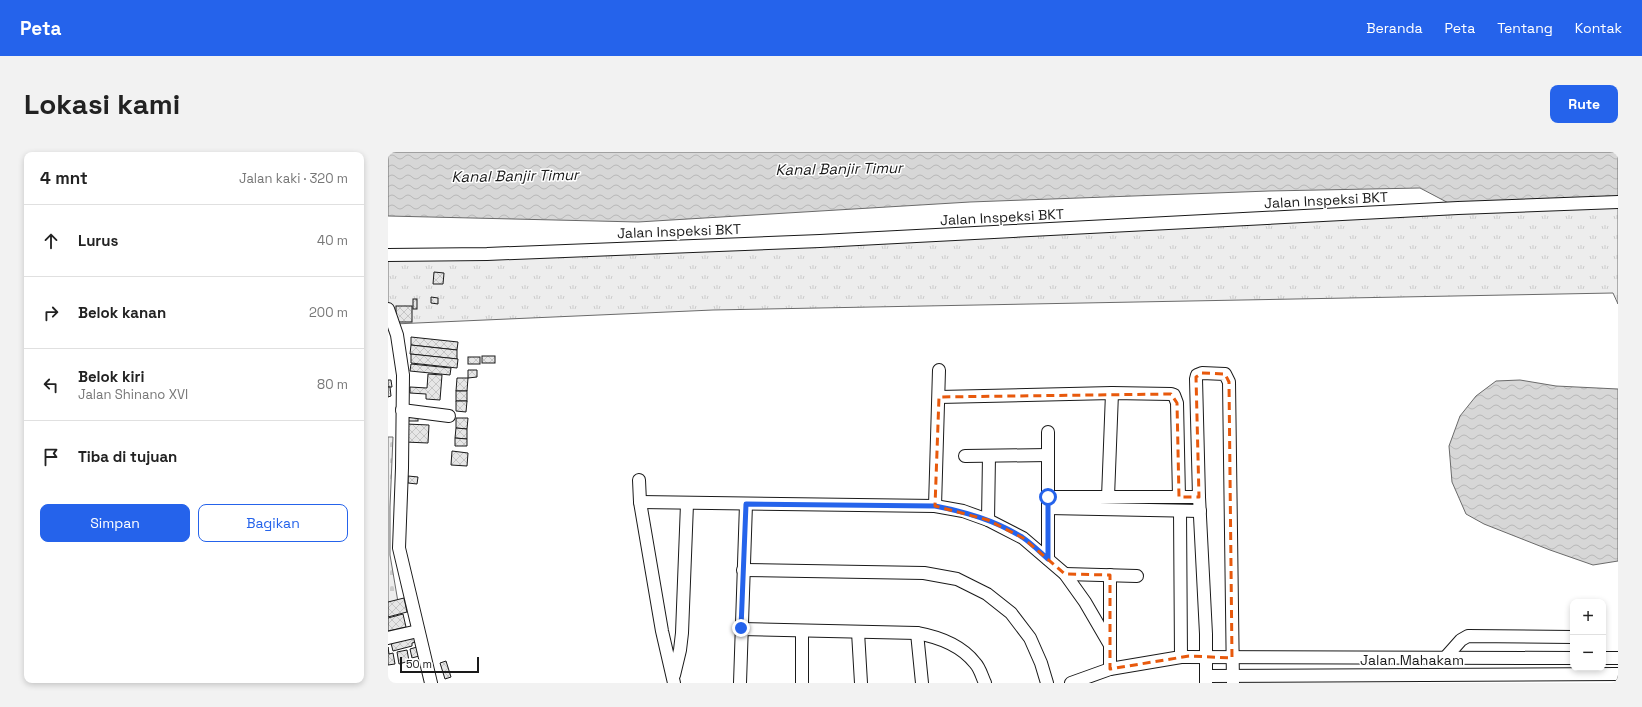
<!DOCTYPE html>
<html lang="id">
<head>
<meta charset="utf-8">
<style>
	:root { --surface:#fff; --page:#f2f2f2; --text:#222; --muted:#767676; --line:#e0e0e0; --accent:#2563eb }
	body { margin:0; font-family:"Space Grotesk",sans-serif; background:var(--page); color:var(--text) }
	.controls { position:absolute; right:12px; bottom:12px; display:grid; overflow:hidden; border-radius:8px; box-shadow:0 2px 6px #0003 }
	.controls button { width:36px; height:36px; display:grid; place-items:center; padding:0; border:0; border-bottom:1px solid var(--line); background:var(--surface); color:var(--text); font:20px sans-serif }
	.scale { position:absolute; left:12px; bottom:10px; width:79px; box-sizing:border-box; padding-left:4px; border:2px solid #1a1a1a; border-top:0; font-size:11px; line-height:14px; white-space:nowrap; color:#1a1a1a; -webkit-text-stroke:3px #fff; paint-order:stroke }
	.stop { position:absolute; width:12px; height:12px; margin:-9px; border:3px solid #2563eb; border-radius:50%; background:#fff }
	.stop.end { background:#2563eb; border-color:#fff; box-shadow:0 1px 4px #0008 }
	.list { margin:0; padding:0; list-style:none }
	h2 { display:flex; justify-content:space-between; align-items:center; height:52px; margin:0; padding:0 16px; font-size:17px }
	h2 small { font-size:13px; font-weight:400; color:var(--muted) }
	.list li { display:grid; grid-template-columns:26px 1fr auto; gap:12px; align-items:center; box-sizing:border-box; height:72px; padding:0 16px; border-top:1px solid var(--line) }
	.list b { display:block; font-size:15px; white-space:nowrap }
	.list p { margin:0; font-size:13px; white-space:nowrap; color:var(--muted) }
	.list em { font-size:13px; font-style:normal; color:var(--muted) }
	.actions { display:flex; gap:8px; padding:12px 16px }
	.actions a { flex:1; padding:9px 0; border:1px solid var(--accent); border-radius:8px; text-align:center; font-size:14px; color:var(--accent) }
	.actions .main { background:var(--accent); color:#fff }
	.icon { flex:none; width:22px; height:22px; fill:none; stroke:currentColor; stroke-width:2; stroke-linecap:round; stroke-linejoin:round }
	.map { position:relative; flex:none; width:1230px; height:531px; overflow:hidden; border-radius:8px }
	header { display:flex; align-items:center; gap:24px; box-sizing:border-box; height:56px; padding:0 20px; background:var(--accent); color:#fff }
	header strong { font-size:19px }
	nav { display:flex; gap:22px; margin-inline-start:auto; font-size:14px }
	.intro { display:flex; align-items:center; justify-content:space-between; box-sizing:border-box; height:96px; padding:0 24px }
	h1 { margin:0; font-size:28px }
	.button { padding:10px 18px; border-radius:8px; background:var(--accent); color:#fff; font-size:14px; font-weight:700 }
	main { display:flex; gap:24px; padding:0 24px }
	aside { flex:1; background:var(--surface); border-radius:8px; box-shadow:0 2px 6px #0003 }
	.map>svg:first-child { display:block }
	.grass { fill:url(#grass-tufts); stroke:#6a6a6a }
	.cemetery { fill:url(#cemetery-stones); stroke:#6a6a6a }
	.water { fill:url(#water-waves); stroke:#6a6a6a }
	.building { fill:url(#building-cross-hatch); stroke:#1a1a1a }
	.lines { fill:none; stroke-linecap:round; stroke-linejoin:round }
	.minor-casing { stroke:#1a1a1a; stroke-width:14 }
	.minor { stroke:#fff; stroke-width:12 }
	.route { stroke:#2563eb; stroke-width:5 }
	.marked { fill:none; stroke:#e8590c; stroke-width:3; stroke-dasharray:8 5; stroke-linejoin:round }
	.labels { text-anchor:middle; stroke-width:3; stroke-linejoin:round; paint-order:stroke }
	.street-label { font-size:14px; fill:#1a1a1a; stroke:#fff }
	.water-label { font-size:15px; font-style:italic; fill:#1a1a1a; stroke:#fff }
</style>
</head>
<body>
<header>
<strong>Peta</strong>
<nav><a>Beranda</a><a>Peta</a><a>Tentang</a><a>Kontak</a></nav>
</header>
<div class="intro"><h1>Lokasi kami</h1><a class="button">Rute</a></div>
<main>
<aside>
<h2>4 mnt<small>Jalan kaki · 320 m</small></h2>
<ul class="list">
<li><svg class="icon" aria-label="ahead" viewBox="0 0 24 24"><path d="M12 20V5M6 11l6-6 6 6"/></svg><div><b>Lurus</b></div><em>40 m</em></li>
<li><svg class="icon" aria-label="right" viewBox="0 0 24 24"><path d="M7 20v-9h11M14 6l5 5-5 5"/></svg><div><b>Belok kanan</b></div><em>200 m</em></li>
<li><svg class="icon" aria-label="left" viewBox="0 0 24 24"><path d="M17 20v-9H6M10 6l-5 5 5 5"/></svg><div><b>Belok kiri</b><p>Jalan Shinano XVI</p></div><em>80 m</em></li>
<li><svg class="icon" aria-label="arrive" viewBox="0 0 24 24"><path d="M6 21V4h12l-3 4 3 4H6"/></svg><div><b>Tiba di tujuan</b></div></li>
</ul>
<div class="actions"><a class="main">Simpan</a><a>Bagikan</a></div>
</aside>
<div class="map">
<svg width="1230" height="531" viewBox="0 0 1230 531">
	<defs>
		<pattern id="grass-tufts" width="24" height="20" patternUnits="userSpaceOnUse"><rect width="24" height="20" fill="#ededed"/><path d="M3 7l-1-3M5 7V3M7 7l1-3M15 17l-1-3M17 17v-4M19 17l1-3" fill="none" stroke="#cbcbcb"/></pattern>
		<pattern id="cemetery-stones" width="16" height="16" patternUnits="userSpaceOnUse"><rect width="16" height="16" fill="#ededed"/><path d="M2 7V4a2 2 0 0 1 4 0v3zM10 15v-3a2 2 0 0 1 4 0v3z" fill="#cbcbcb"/></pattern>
		<pattern id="water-waves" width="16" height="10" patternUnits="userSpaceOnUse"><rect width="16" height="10" fill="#d7d7d7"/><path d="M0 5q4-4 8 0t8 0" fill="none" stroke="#b8b8b8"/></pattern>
		<pattern id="building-cross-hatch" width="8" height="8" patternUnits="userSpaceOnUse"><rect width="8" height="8" fill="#e6e6e6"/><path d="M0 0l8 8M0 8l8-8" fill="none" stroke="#c5c5c5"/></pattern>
	</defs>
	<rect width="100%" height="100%" fill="#fff"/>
	<polygon class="grass" points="1230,50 1230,152 1225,141 325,158 6,172 0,157 0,103"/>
	<polygon class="cemetery" points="0,285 5,285 2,355 2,403 10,450 0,452"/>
	<g class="water">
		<polygon points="0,0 1230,0 1230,50 1070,56 1032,36 881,39 582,50 250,70 0,64"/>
		<polygon points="1132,228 1168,234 1230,237 1230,409 1205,413 1162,398 1096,372 1078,362 1064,330 1061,294 1072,264 1088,244 1108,229"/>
	</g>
	<g class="building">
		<polygon points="46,120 56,121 55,132 45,132"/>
		<polygon points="43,145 50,146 50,152 43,151"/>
		<rect x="25" y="147" width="4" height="10"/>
		<rect x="8" y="154" width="16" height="16"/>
		<polygon points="23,185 70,190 69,198 23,193"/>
		<polygon points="23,193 69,198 69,207 22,202"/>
		<polygon points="23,202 70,207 69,216 23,211"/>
		<rect x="94" y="204" width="13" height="7"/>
		<rect x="80" y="205" width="12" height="7"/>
		<polygon points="23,212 63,216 62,223 22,219"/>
		<polygon points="80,218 89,218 89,225 80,226"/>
		<polygon points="40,222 54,223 52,248 38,247 38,242 22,241 22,235 39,236"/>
		<polygon points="69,226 80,226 79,239 68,239"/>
		<polygon points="0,228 3,228 4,235 0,235"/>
		<polygon points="0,235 2,235 3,244 0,245"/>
		<rect x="68" y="239" width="11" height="10"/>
		<polygon points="68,249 79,249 78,260 68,259"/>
		<rect x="19" y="262" width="11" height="7"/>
		<polygon points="68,266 80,266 79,277 68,276"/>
		<polygon points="18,272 41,273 40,291 17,290"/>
		<polygon points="68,276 79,277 79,287 67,286"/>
		<polygon points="67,286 79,287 79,294 67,294"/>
		<polygon points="64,299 80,301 79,314 63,313"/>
		<polygon points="20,324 30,325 29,332 20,331"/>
		<polygon points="16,446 19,460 0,465 0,450"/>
		<polygon points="15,462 18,475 0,479 0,466"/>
		<polygon points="26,483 28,490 24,491 24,494 5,499 2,487"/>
		<polygon points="0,495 1,502 5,501 7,512 0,513"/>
		<polygon points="29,495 31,504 24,506 22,497"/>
		<polygon points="19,498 21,509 11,512 9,500"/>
		<polygon points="58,509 63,525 57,527 52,511"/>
	</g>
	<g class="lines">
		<g class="minor-casing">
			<g id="minor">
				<polyline points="0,103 99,102 432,89 1070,56 1230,50"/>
				<polyline points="0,157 9,183 15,223 14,316 11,396 43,531"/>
				<polyline points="551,245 724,241 783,242 786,243 789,251 791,345"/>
				<polyline points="14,258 61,264"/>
				<polyline points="660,280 660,407"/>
				<polyline points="577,304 660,303"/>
				<polyline points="251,328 252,350 274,479 286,531"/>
				<polyline points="660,345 811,345"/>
				<polyline points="720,345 724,241"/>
				<polyline points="252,350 547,354 575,359 600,368 635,386 677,422 697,450 722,493"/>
				<polyline points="547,354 551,218"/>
				<polyline points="660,356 812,359"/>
				<polyline points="600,368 601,304"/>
				<polyline points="355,418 536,421 569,427 599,442 623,461 642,486 653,511 659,531"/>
				<polyline points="677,422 749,424"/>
				<path d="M353 477 529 481C551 485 573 493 587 511 592 516 594 525 597 531"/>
				<polyline points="470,480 473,531"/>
				<polyline points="529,481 534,531"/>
				<polyline points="0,486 30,479"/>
				<polyline points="793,505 1185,506"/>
				<polyline points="1057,506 1073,488 1080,484 1185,485"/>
				<polyline points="1215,506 1230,506"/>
				<polyline points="722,517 722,423"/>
				<polyline points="286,523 292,498 294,481 299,352"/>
				<polyline points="818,524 1230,522"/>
				<polyline points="352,531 358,352"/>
				<polyline points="414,531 414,479"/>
				<polyline points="683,531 722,517 793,505 792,359"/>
				<polyline points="818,531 818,482 811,345 808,227 809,223 814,221 837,222 841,230 845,531"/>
			</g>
		</g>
		<use href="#minor" class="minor"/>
	</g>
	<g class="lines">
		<path class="route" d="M353 476 358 352 547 354C578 360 606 368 634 385 643 391 652 400 660 407V345"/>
	</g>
	<path class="marked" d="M814 221 837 222 841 230 844 506 801 504 722 517V423L677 422 635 386 600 368 547 354 551 245 783 242 789 251 791 345H811L808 225Z"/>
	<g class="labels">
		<g class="street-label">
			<text transform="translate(938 48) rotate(-3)" y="5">Jalan Inspeksi BKT</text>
			<text transform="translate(614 65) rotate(-3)" y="5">Jalan Inspeksi BKT</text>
			<text transform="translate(291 79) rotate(-2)" y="5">Jalan Inspeksi BKT</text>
			<text x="1024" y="513">Jalan Mahakam</text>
		</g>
		<g class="water-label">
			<text transform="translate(451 17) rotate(-1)" y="5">Kanal Banjir Timur</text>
			<text transform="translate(127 24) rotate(-1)" y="5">Kanal Banjir Timur</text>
		</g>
	</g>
</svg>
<div class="controls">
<button>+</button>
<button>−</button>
</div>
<div class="scale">50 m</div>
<div class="stop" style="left:660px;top:345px"></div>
<div class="stop end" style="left:353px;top:476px"></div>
</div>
</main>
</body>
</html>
